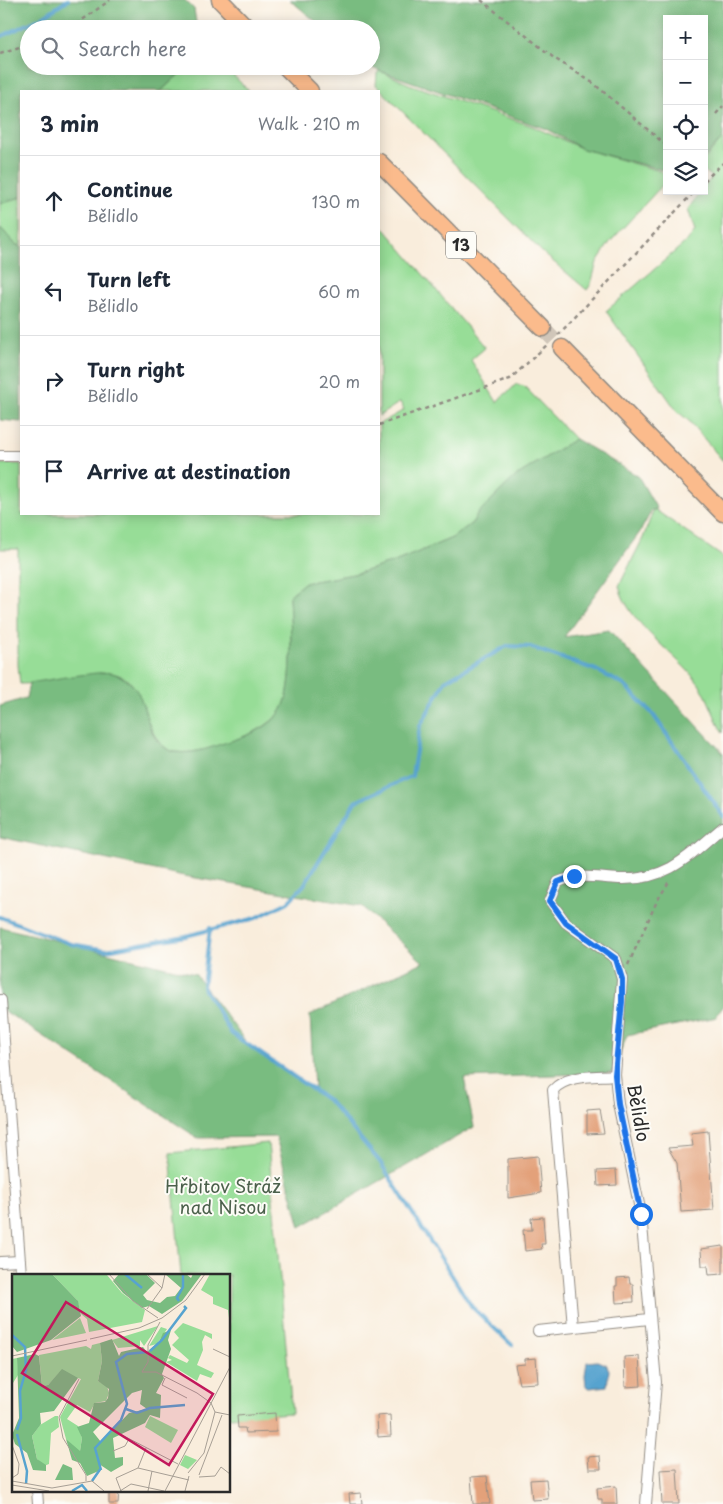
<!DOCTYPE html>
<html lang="en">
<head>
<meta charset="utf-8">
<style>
	:root { --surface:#fff; --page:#f6f6f7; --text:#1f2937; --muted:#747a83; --line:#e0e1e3 }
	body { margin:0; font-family:"Playpen Sans",sans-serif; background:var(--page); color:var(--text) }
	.controls { position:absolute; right:15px; top:15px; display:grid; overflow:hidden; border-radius:0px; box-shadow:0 2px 12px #0003 }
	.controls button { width:45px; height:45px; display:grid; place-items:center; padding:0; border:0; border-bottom:1px solid var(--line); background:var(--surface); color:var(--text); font:25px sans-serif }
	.stop { position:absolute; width:15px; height:15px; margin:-11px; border:4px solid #1a73e8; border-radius:50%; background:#fff }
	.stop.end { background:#1a73e8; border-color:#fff; box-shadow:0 1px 5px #0008 }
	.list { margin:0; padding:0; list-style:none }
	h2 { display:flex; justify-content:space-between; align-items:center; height:65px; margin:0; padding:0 20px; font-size:21px }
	h2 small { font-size:16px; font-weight:400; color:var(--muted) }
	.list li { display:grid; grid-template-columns:32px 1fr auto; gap:15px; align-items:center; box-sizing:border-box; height:90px; padding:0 20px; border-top:1px solid var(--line) }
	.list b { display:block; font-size:19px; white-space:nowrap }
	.list p { margin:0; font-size:16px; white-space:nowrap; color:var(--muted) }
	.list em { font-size:16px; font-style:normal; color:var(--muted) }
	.icon { flex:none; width:28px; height:28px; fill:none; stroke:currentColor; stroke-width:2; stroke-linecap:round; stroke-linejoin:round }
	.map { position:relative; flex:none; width:723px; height:1504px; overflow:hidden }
	.search { position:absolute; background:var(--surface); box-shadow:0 2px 12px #0003; left:20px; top:20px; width:360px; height:55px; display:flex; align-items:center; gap:12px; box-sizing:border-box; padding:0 18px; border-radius:28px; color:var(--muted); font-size:19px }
	.panel { position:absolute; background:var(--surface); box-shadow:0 2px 12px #0003; left:20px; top:90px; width:360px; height:425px; border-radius:0px }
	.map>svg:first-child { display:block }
	.green { fill:#97dd97; stroke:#618461 }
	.forest { fill:#79bc80; stroke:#527456 }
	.water { fill:#57a3cf; stroke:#41677d }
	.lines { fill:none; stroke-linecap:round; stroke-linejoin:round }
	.stream { stroke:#57a3cf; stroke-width:4 }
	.building { fill:#e3a17a }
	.primary-tunnel { stroke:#d0c6b9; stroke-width:16; stroke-dasharray:16 8; stroke-linecap:butt }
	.minor-casing { stroke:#928c84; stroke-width:12 }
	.primary-casing { stroke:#928c84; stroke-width:19 }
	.path { stroke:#928c84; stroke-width:2.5; stroke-dasharray:4 4; stroke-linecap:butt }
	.minor { stroke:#fff; stroke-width:10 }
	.primary { stroke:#fbbb8c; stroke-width:16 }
	.route { stroke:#1a73e8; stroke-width:6 }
	.labels { text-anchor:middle; stroke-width:4; stroke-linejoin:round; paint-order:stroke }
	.shield { fill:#fdfcf7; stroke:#6a6a68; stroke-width:1 }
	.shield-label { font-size:16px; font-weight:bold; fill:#2b2b2b }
	.street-label { font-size:18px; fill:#2b2b2b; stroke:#fdfcf7 }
	.park-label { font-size:18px; fill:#4b604b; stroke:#fdfcf7 }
	.inset-river { fill:none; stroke:#57a3cf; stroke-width:2.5 }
	.inset-road { fill:none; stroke:#a79f95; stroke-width:1 }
	.view { fill:#c2185b; fill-opacity:0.15; stroke:#c2185b; stroke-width:2.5 }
	.inset-edge { fill:none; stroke:#2b2b2b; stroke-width:2.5 }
</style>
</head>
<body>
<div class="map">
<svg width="723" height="1504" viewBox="0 0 723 1504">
	<rect width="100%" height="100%" fill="#fdfcf7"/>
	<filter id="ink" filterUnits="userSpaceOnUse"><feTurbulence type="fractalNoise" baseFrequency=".02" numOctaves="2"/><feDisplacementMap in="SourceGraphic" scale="10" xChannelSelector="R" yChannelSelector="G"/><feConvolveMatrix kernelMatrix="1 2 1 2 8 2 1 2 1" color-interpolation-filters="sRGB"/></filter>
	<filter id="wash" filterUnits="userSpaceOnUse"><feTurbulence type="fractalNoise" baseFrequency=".0096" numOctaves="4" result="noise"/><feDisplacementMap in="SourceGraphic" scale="20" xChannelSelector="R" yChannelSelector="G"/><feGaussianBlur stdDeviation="1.12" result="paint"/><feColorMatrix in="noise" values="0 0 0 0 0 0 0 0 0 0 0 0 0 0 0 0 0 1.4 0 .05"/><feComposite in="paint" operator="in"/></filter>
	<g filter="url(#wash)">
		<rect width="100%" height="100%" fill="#f9eddc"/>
		<g class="green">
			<polygon points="188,66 224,66 249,91 161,91"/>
			<polygon points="380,71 409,84 532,126 583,149 660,171 667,175 667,180 610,242 597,262 591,284 587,290 543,253 376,85 377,73"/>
			<polygon points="723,138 723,461 689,421 677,411 606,311 687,241 695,231 688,209 701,191 704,191 704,187 712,177 704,170 704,160"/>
			<polygon points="21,197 21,247 15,244 0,227 0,204"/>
			<path d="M379 222 485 348 471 360 497 402C502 395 510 392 516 384L524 386 575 439 516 476 479 512 472 523 452 538 397 561 359 573 304 583 289 596C290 622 297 696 278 715 261 732 240 738 218 746 204 750 178 757 166 748 139 729 150 679 111 673 104 672 95 675 88 676 66 678 43 684 20 684L18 665V549H0V464H21V514H379V424L404 410 400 402 379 416Z"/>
			<path d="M654 509 723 557V733C714 718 709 698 699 684 676 653 628 624 619 586L643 538Z"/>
			<polygon points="268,1143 292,1413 229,1417 229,1275 181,1275 170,1153"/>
		</g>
		<g class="forest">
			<polygon points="0,0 185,0 194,9 197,29 29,29 29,66 188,66 161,91 21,91 21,197 0,204"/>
			<polygon points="290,0 723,0 723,138 704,158 704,19 667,19 667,171 583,149 546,129 372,68 371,29 325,29"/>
			<polygon points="0,227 15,244 21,247 21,422 0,420"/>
			<path d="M575 439 638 476 657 509 652 510 640 532 564 637 609 630 723 753V1007L717 1014V1017L627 1035 612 1073 464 1078 474 1127 300 1227 276 1137 198 1138 0 1008V927L195 974 249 1046 314 1089 310 1015 423 962 361 906 184 876 0 837V706L26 698 29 683C44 681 102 670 112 673 155 685 137 731 167 749 180 757 205 750 218 745 240 738 263 732 278 715 297 695 290 623 289 596L304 583 359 573 397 561 452 538 472 523 479 512 516 476Z"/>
		</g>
		<polygon class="water" points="597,1361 606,1364 609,1370 607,1386 590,1388 586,1386 585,1375 587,1362"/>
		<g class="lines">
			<g class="stream">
				<polyline points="0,37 41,18 68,0"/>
				<polyline points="0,917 71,944 106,950 186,936 256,918 288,902 304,885 355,802 412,776 420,726 445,681 507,646 530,647 596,670 624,685 652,713 723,816"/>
				<polyline points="210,928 203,987 231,1033 329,1101 380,1162 472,1307 512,1345"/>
			</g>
		</g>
		<g id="blocks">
			<g class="building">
				<polygon points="600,1110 604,1133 587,1134 587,1111"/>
				<polygon points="708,1131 714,1210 681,1212 677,1163 668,1148 693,1146 691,1133"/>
				<polygon points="538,1156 541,1193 508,1198 508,1159"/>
				<polygon points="616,1170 617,1185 598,1186 597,1171"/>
				<polygon points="543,1217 545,1244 541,1244 542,1249 525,1251 523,1230 532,1230 531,1218"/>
				<polygon points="723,1246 723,1274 709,1275 708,1266 702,1266 701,1249"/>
				<polygon points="629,1277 630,1284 633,1284 634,1302 616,1303 615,1286 617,1286 617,1278"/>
				<polygon points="639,1356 641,1386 625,1387 624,1357"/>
				<polygon points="536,1358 538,1383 519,1384 515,1365 525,1364 525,1359"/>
				<polygon points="275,1413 276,1432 246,1433 245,1428 238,1428 237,1416"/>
				<polygon points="390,1415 391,1436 378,1437 377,1416"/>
				<polygon points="600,1456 601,1469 589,1469 588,1457"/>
				<polygon points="677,1469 679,1504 662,1504 660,1470"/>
				<polygon points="487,1476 490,1504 473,1504 471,1477"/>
				<polygon points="546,1479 548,1499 532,1500 530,1480"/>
				<polygon points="616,1486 617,1504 602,1504 602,1499 598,1499 597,1488"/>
				<polygon points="109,1490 119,1490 118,1504 109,1504"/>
				<polygon points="361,1493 362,1504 350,1504 349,1494"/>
			</g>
		</g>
	</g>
	<g filter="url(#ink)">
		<use href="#blocks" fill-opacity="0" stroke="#928c84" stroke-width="1"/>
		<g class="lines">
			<polyline class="primary-tunnel" points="543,328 562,348"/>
			<g class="minor-casing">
				<g id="minor">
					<polyline points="0,456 21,456"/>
					<polyline points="1,1000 21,1275"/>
					<polyline points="0,1262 20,1261"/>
					<path d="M573 1327 553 1090C568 1074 594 1077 615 1075"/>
					<polyline points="538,1331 649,1319"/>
					<polyline points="37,1490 38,1504"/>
					<path d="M646 1504 656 1382 641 1214 618 1104 615 1075 622 979 616 959 566 923 550 901 558 882C580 873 596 878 619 879 667 881 689 856 723 827"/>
				</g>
			</g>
			<g class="primary-casing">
				<g id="primary">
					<polyline points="220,0 248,29"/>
					<polyline points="285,66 310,91"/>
					<polyline points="379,162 543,328"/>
					<polyline points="562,348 723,513"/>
				</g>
			</g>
			<g class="path">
				<polyline points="481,0 554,58 593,83 667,146"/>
				<polyline points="70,29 110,0"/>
				<polyline points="0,53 29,44"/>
				<polyline points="716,114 723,106"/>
				<polyline points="704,181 723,163"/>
				<polyline points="558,335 695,191"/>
				<polyline points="379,425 510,379 548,344"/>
				<polyline points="628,965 657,901 670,880"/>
			</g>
			<use href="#minor" class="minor"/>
			<use href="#primary" class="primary"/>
		</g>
	</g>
	<g class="lines" filter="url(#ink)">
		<polyline class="route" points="574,876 558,882 550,901 566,923 616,959 622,979 622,1002 615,1075 618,1104 641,1214"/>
	</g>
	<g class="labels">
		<rect class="shield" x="446" y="231.5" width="30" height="27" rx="4"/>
		<g class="shield-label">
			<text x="461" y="251">13</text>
		</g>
		<g class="street-label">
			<text transform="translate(638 1113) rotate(80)" y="6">Bělidlo</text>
		</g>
		<g class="park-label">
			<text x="223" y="1193">Hřbitov Stráž<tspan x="223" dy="21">nad Nisou</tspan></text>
		</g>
	</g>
	<g transform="translate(12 1274)">
		<rect width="218" height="218" fill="#f9eddc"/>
		<path d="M40 0 95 1 110 19 133 36 130 48 77 58 75 45 69 40 65 26ZM198 0H217V44L216 36 201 30V23L189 16ZM68 44 74 59 40 66ZM171 49 200 60V65L193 61 190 68 191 76 185 91 202 99 199 104 188 100 185 107 154 88 160 86 156 84 158 81 175 89 177 86 160 71 167 64 162 58ZM146 52 132 72 128 66V72L106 74 100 66ZM149 53 155 55 145 70 137 72ZM88 69 90 87 86 107 95 112 97 119 94 127 83 129 78 138 65 131 55 145 66 152 70 164 68 177H65L54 165 48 143 69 105 47 99 36 111 30 112 27 81 74 72 79 75 80 71ZM5 84 6 101 1 109 0 125V85ZM43 142H46L47 153 39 159 37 190 32 192 25 185 20 162 28 151ZM138 142 166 156 159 169 133 153ZM173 181 185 186 176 195 168 191Z" fill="#97dd97"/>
		<path d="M0 0H40L66 27 69 42 39 66 5 78 0 72ZM107 0H134L143 9 131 21 135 26 148 29 155 23 163 22 169 14 153 0H174L179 4 181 0H190L170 27 150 40 137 32 130 34 111 19 101 7ZM159 56 156 66 159 75 150 100 152 104 144 119 149 121 148 144 138 141 133 149 101 164 103 184 111 183V191L99 198 87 190 89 196 75 202 68 189 60 186 54 165 68 177 70 164 65 153 77 149 82 129 93 128 96 124 97 115 86 107 90 87 88 69 100 65 107 82 109 78 131 73 135 78 147 68 151 59ZM130 116 128 130 135 135 117 139 89 168 81 158 120 119ZM23 80 27 82 30 112 36 111 50 95 66 104 42 137 28 139 29 150 20 162 25 185 34 191V197L21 196 15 179 3 170 0 161 7 144 5 84ZM51 190 60 194 61 206H43Z" fill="#79bc80" fill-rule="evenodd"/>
		<path class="inset-river" d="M113 0 130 14M167 27 165 24 171 13V0M0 61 13 73 14 96 8 117 9 144 5 156M138 77 150 66 174 34 172 32M114 135 125 139 138 134 173 131M5 160 15 197 14 210M89 196 83 174 109 146 115 130 104 88 115 80 135 78M80 207 89 194M60 217 70 211 75 217"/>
		<path class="inset-road" d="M97 0 121 27 146 44M135 0 150 14M135 35 150 14 153 0M148 48 136 71V88L130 98H144L185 119 199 129 203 138 192 179 176 199M78 65 127 54 150 44 174 26 193 0M201 75 218 83M0 82 75 66M153 104 150 111 175 124M67 105 47 143 51 164 74 201V207M203 138 218 141M108 160 166 190M0 171 7 190 6 200 0 204M101 177 113 172 117 165M126 194 134 174M187 201 210 141M187 203 203 202 209 193 218 200M0 207 40 214 80 207 92 217M0 211 37 217M108 217 119 210 152 217M109 217 104 204 126 194 177 206M136 217 140 197M153 217 218 93M173 217 177 202"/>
		<path class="view" d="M54 28 201 120 157 191 10 99Z"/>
		<rect width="218" height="218" class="inset-edge"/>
	</g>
</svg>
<div class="controls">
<button>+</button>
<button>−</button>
<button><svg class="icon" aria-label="locate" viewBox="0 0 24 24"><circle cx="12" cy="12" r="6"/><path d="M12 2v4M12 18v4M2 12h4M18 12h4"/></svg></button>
<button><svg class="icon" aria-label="layers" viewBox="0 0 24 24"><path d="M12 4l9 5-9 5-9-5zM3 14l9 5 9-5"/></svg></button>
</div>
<div class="stop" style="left:641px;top:1214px"></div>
<div class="stop end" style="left:574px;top:876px"></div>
<div class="search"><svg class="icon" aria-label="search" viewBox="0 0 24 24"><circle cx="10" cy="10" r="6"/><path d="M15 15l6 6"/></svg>Search here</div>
<section class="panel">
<h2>3 min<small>Walk · 210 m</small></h2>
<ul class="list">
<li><svg class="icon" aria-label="ahead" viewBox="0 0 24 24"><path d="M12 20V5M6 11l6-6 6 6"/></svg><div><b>Continue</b><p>Bělidlo</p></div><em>130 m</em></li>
<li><svg class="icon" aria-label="left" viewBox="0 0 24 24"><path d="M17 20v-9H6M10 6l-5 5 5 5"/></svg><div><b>Turn left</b><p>Bělidlo</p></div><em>60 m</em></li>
<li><svg class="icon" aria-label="right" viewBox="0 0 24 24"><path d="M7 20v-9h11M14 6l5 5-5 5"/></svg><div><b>Turn right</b><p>Bělidlo</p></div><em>20 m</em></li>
<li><svg class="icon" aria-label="arrive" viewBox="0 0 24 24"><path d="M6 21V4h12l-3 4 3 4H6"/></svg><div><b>Arrive at destination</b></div></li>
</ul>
</section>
</div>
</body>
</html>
